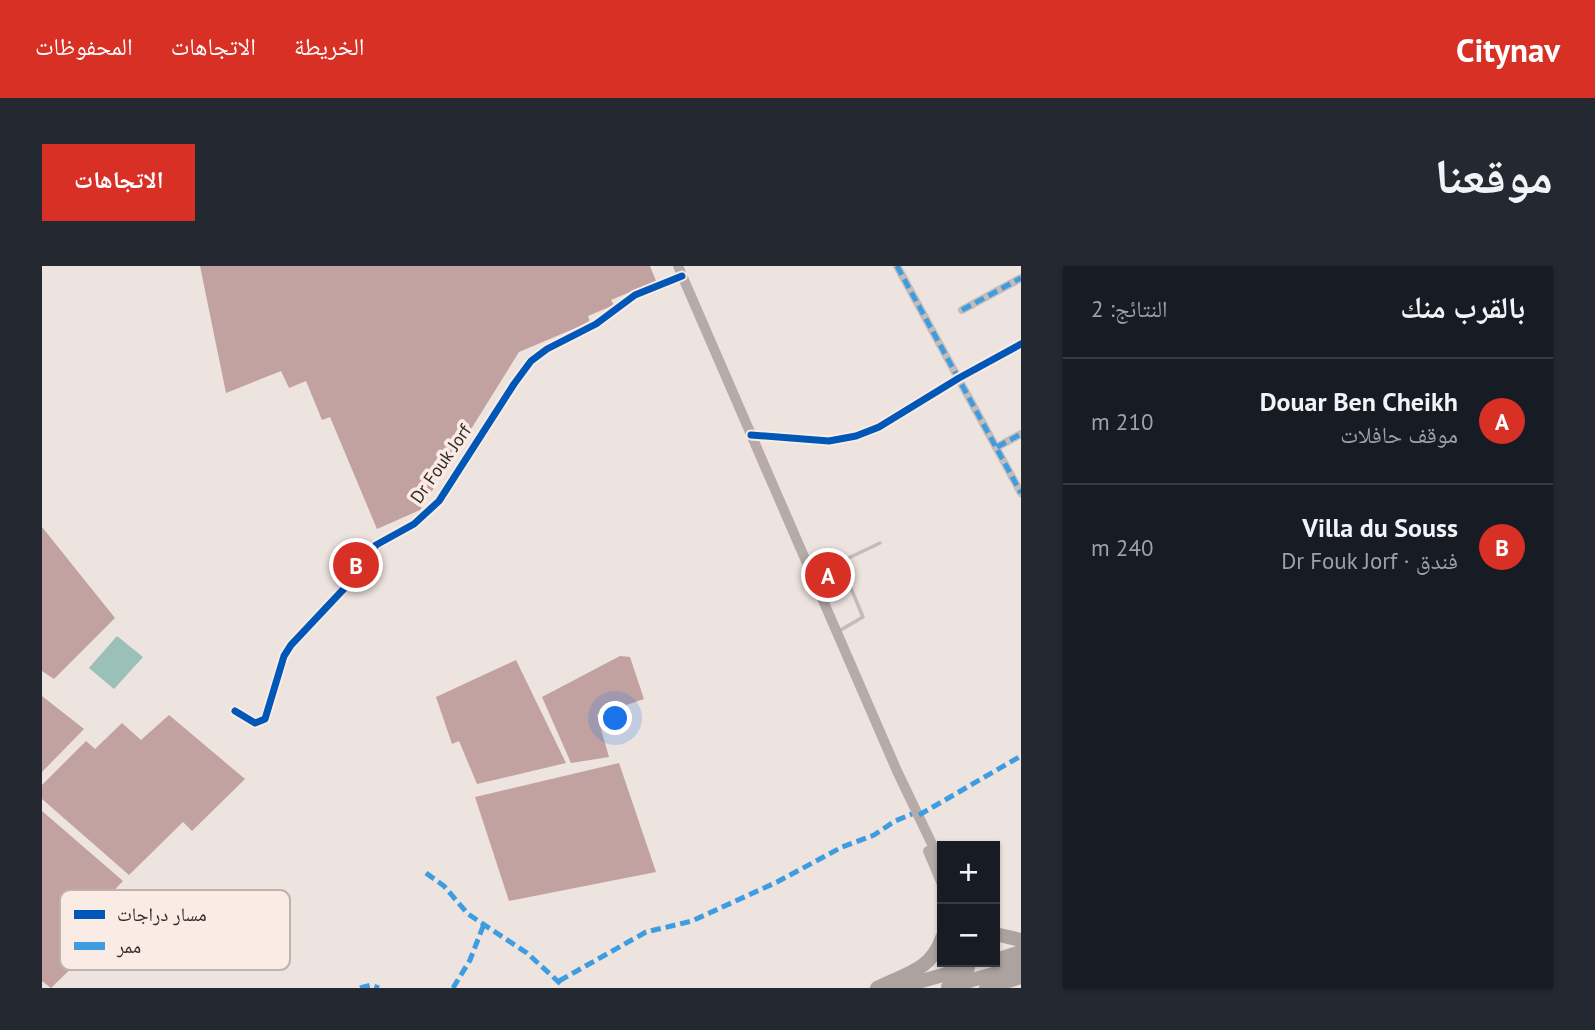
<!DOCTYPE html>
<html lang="ar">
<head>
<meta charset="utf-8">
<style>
	:root { --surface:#171b24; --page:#242831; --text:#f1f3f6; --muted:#9ea1a6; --line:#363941; --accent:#d93025 }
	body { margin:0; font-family:"PT Sans","Noto Naskh Arabic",sans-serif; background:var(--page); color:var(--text); direction:rtl }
	.controls { position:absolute; right:21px; bottom:21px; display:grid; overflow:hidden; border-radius:0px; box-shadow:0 2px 5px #0004 }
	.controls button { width:63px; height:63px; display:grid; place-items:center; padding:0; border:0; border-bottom:2px solid var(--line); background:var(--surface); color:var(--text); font:35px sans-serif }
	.you { position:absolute; left:574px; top:453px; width:24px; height:24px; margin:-18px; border:5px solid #fff; border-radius:50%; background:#1a73e8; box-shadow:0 0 0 10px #1a73e833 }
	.badge { display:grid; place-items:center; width:46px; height:46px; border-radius:50%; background:var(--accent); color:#fff; font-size:23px; font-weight:700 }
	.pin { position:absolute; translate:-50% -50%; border:4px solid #fff; box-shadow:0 2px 7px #0006 }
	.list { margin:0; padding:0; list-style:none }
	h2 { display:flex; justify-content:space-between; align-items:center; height:91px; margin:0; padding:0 28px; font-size:30px }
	h2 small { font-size:23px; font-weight:400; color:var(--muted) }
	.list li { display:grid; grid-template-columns:46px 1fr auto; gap:21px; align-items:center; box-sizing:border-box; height:126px; padding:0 28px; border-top:2px solid var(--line) }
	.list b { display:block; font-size:26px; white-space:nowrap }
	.list p { margin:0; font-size:23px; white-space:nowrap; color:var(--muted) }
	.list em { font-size:23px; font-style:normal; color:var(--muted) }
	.map { position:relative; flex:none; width:979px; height:722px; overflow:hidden; direction:ltr; border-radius:0px }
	header { display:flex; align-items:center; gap:42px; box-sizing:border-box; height:98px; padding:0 35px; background:var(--accent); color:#fff }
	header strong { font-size:33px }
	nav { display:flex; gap:38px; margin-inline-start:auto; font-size:24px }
	.intro { display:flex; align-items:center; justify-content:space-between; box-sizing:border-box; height:168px; padding:0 42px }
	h1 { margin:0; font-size:49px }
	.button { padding:18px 32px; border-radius:0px; background:var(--accent); color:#fff; font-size:24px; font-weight:700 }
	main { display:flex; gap:42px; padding:0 42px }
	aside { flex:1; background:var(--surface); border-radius:0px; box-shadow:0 2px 5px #0004 }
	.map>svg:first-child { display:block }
	.water { fill:#9ac0b7 }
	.building { fill:#c2a2a0 }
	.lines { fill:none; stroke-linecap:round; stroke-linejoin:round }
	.lane { stroke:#c5bbb8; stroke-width:3.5 }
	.street { stroke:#c5bbb8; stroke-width:8 }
	.secondary { stroke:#b6aba8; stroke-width:10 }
	.highway { stroke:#aca29e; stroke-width:14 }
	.highway-bridge { stroke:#aca29e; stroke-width:14 }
	.quiet { stroke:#3e9ce0; stroke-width:5; stroke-dasharray:10 5; stroke-linecap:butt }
	.cycleway-casing { stroke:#faece5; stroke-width:11 }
	.cycleway { stroke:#0057b8; stroke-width:7 }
	.labels { text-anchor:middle; stroke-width:7; stroke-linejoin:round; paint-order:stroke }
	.street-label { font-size:18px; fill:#362826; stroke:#faece5 }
	.key { fill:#faece5; stroke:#bfb1ac; stroke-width:2 }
	.key-label { font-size:19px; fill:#362826 }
</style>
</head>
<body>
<header>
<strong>Citynav</strong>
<nav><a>الخريطة</a><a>الاتجاهات</a><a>المحفوظات</a></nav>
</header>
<div class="intro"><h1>موقعنا</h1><a class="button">الاتجاهات</a></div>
<main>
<aside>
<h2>بالقرب منك<small>النتائج: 2</small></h2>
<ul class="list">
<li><span class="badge">A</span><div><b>Douar Ben Cheikh</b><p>موقف حافلات</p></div><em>210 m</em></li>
<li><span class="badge">B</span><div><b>Villa du Souss</b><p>فندق · Dr Fouk Jorf</p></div><em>240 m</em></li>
</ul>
</aside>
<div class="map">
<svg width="979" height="722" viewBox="0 0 979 722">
	<rect width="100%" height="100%" fill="#ede3df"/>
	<polygon class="water" points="75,370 101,391 72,423 47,402"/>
	<g class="building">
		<polygon points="158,0 608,0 614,15 569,34 572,39 546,50 548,56 477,86 426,168 411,197 391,206 395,217 378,244 335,263 288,151 280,154 264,115 247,122 239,105 184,127"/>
		<polygon points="0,261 73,352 12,413 0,405"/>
		<polygon points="578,390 588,391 602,433 555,449 567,491 529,497 500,431"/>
		<polygon points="474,394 524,497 435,518 417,475 410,478 394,431"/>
		<polygon points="0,430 42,463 0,506"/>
		<polygon points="127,449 203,513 150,565 141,556 87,609 0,533 0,519 44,475 53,483 80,457 99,474"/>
		<polygon points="577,497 614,606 467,635 433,531"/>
		<polygon points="0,545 81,615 37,661 55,677 9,722 0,715"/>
	</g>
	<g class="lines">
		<g class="lane">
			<polyline points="771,308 798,296"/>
			<polyline points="797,365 821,351 798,296 838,277"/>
		</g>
		<g class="street">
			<polyline points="855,0 979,227"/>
			<polyline points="920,44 979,12"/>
			<polyline points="709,169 787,175 814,170 837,161 917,112 979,78"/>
			<polyline points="955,181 979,168"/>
			<polyline points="193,445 213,457 223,453 242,390 249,379 313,311 334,279 372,258 397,235 472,118 489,95 505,83 554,58 593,29 640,10"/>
		</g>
		<g class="secondary">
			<polyline points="636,0 855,505 900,599"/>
			<polyline points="886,585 900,618"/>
		</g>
		<g class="highway">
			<polyline points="953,668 979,674"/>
			<polyline points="957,693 979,686"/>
			<polyline points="858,721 926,702"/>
			<path d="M835 722C862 708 889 705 900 672"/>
		</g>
		<g class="highway-bridge">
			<polyline points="906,721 979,700"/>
			<polyline points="944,722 979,711"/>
		</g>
		<g class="quiet">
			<polyline points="855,0 979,227"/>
			<polyline points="920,44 979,12"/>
			<polyline points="955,181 979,168"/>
			<polyline points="877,549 979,490"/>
			<polyline points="384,607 402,620 426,648 485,687 521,720"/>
			<polyline points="517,715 604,666 650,655 735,616 800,581 832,569 853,555 870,548"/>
			<polyline points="318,722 329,719 337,722"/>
			<polyline points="411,722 428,694 442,658"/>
		</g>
		<g class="cycleway-casing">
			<g id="cycleway">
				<polyline points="709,169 787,175 814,170 837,161 917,112 979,78"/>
				<polyline points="193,445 213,457 223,453 242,390 249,379 313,311 334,279 372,258 397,235 472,118 489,95 505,83 554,58 593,29 640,10"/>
			</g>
		</g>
		<use href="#cycleway" class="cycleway"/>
	</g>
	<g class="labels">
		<g class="street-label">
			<text transform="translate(399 198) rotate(-55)" y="6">Dr Fouk Jorf</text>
		</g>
	</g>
	<rect x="18" y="624" width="230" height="80" rx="10" class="key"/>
	<rect x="32" y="644" width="31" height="9" fill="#0057b8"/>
	<rect x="32" y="676" width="31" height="8" fill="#3e9ce0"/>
	<g class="key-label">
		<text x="75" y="655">مسار دراجات</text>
		<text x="75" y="687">ممر</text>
	</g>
</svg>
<div class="controls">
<button>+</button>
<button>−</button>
</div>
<div class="you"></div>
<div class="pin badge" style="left:786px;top:309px">A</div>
<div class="pin badge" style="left:314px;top:299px">B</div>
</div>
</main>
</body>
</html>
